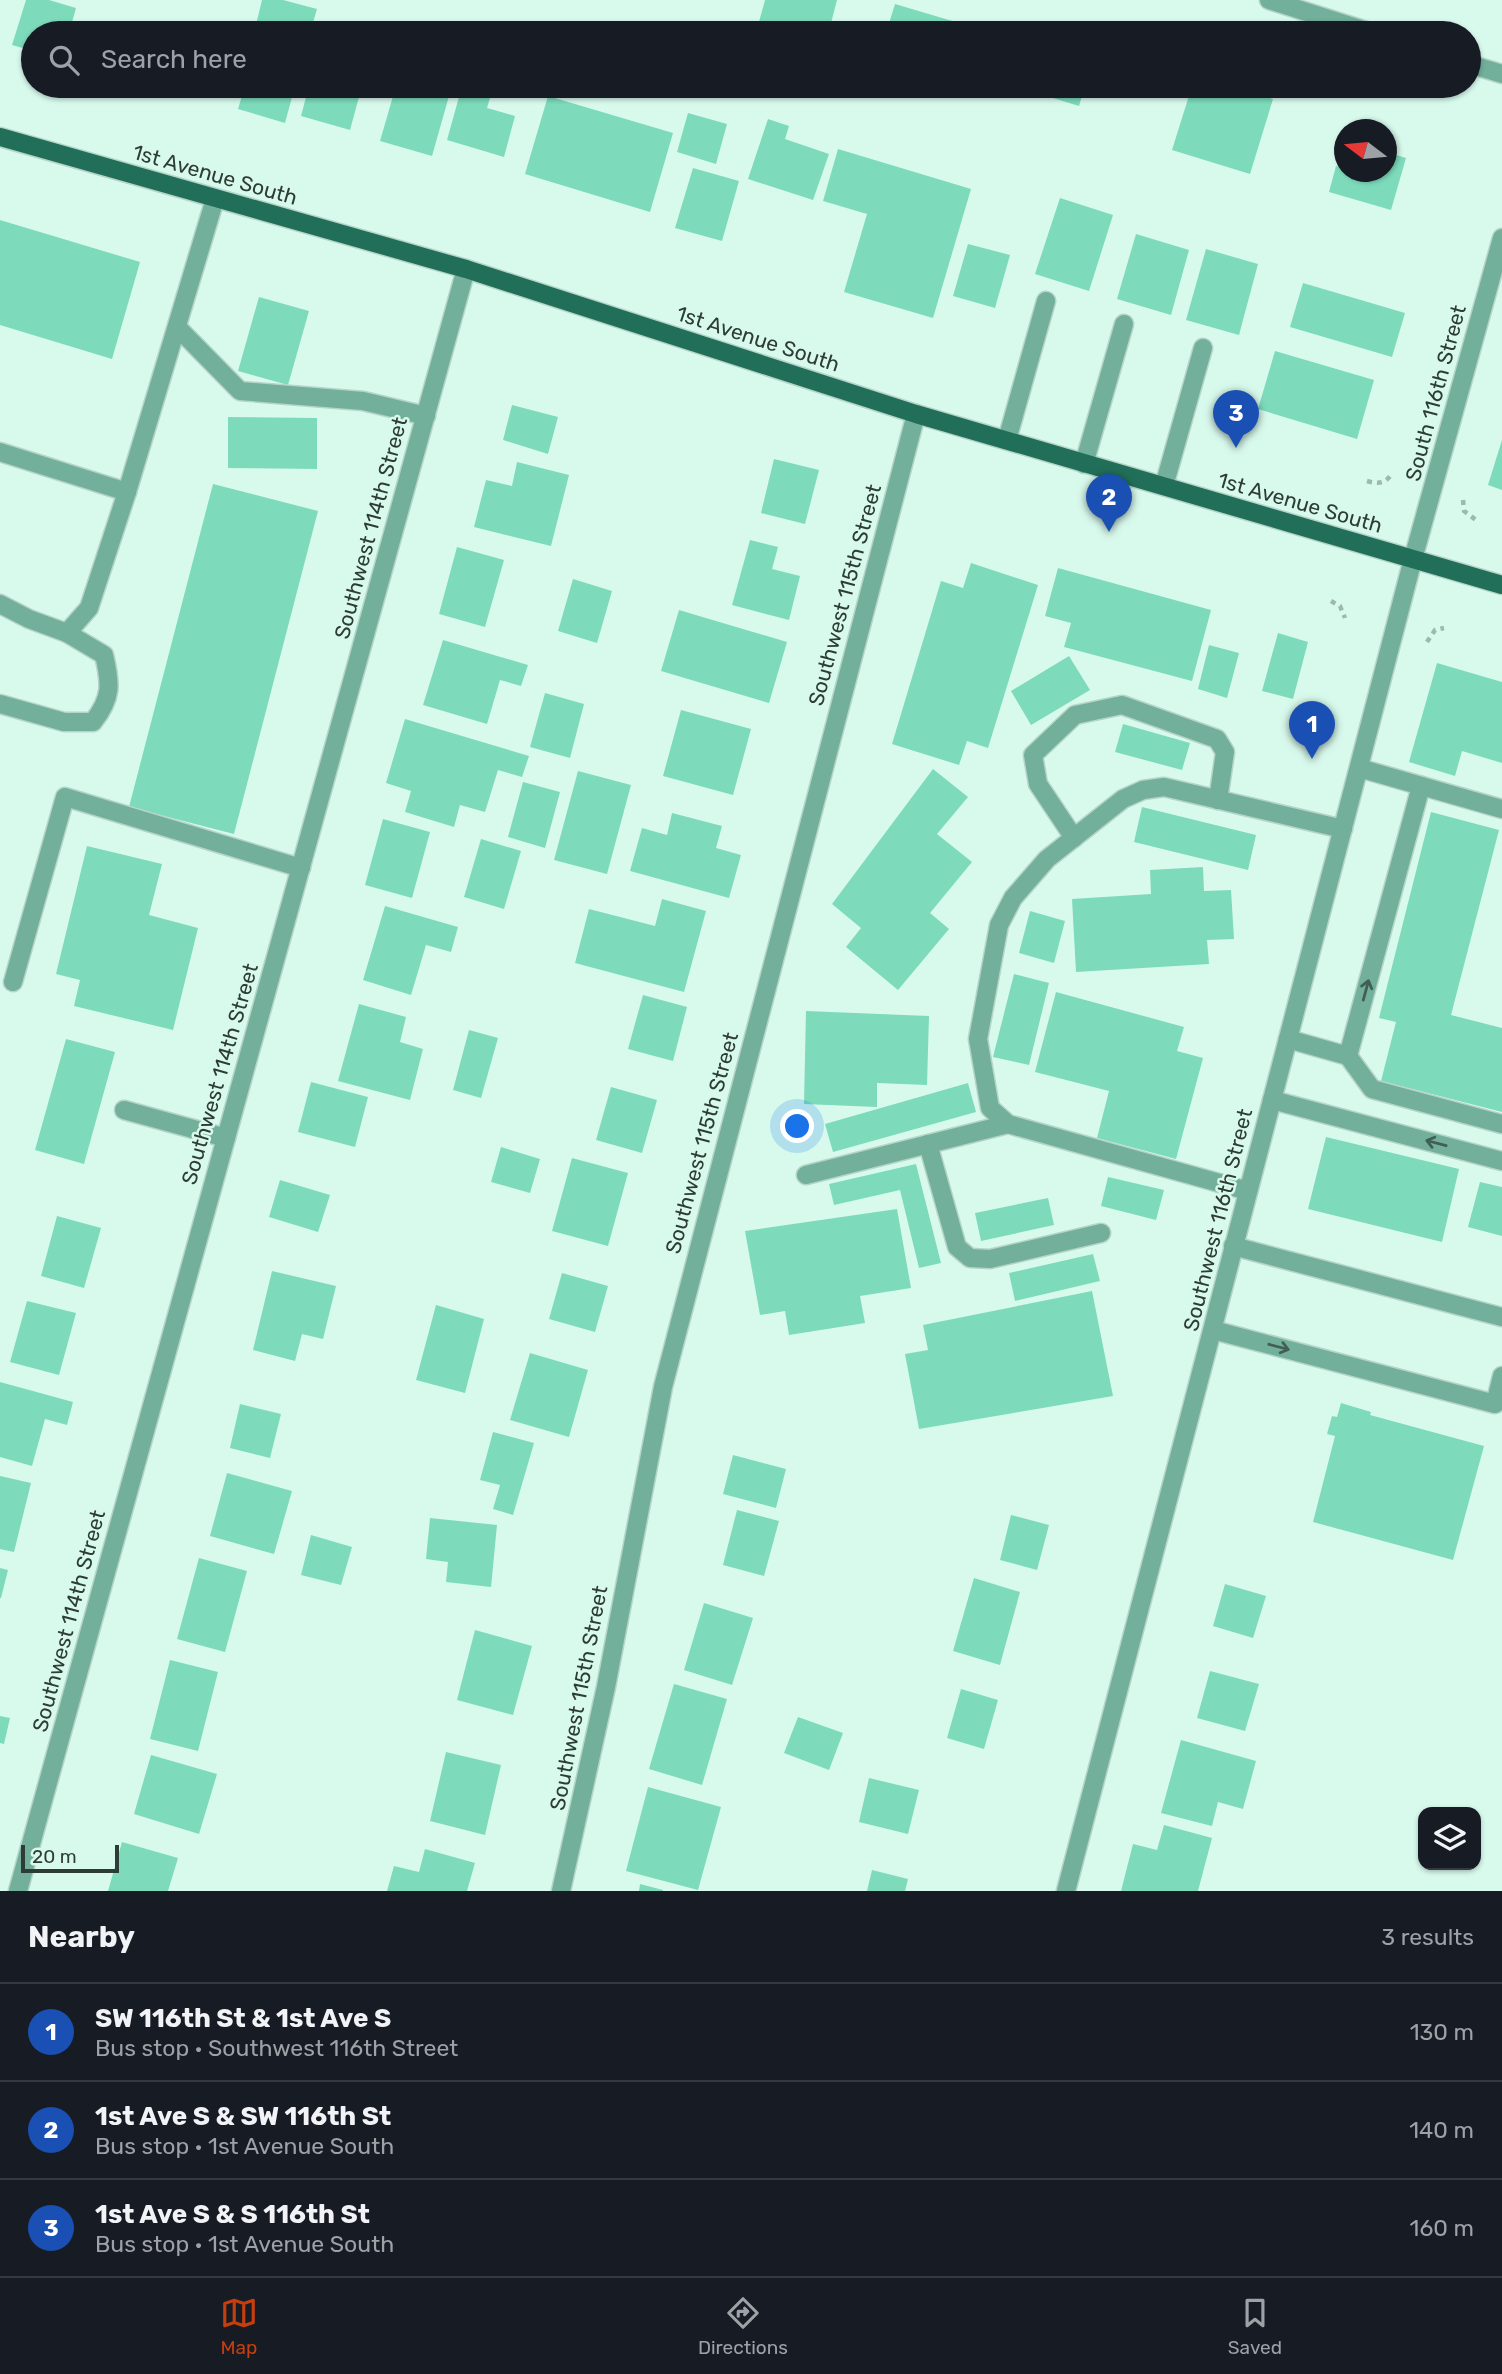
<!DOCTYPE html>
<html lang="en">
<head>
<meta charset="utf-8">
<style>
	:root { --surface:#171b24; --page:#20242c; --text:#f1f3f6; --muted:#9ea1a6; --line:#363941; --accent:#c53e0d }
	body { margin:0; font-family:Rubik,sans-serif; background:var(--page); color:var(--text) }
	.controls { position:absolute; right:21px; bottom:21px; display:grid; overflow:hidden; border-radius:14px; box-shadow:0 2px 5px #0004 }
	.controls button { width:63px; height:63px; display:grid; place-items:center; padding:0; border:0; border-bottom:2px solid var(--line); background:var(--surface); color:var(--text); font:35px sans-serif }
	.compass { position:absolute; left:1334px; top:119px; width:63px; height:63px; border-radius:50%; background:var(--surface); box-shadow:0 2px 5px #0004; rotate:286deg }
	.scale { position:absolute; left:21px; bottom:18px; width:98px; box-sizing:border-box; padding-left:7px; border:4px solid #2e3c37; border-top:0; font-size:19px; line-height:24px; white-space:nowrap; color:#2e3c37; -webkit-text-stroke:5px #d8faed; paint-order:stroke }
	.you { position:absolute; left:798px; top:1127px; width:24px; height:24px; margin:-18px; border:5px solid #fff; border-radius:50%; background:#1a73e8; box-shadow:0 0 0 10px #1a73e833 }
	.badge { display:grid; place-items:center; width:46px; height:46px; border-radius:50%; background:var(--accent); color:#fff; font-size:23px; font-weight:700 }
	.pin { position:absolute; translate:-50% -58px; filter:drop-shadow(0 2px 4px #0008) }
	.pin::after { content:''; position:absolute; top:37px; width:24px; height:21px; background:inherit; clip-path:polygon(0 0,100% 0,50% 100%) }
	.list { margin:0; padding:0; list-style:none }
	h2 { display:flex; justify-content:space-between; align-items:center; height:91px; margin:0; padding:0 28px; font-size:30px }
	h2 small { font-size:23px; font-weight:400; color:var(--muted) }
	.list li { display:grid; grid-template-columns:46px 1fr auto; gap:21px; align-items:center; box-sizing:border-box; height:98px; padding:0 28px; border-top:2px solid var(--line) }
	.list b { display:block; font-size:26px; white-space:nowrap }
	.list p { margin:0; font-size:23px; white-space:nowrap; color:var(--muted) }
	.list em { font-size:23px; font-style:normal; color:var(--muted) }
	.icon { flex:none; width:38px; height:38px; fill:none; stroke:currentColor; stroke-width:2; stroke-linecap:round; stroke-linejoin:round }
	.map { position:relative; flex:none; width:1502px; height:1891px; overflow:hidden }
	.search { position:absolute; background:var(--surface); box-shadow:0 2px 5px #0004; left:21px; right:21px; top:21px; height:77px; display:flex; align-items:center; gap:18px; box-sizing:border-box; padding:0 24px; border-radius:38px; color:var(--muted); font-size:26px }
	.sheet { height:385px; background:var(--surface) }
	nav { display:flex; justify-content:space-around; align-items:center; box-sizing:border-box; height:98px; border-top:2px solid var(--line); background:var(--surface); font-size:19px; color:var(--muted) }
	nav a { display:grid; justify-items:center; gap:4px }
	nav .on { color:var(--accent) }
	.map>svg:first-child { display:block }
	.building { fill:#7ddbbc }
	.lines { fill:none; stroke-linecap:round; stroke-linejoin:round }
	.minor-casing { stroke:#b6d4c9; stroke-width:21 }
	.major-casing { stroke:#b6d4c9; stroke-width:21 }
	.path { stroke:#9db8ae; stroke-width:4.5; stroke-dasharray:5 5; stroke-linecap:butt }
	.minor { stroke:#72b09b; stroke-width:18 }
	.major { stroke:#226f59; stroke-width:18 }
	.oneway { stroke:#425f55 }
	.labels { text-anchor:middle; stroke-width:5; stroke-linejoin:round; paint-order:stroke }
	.street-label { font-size:21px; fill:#2e3c37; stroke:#d8faed }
</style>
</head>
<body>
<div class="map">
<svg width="1502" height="1891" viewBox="0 0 1502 1891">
	<rect width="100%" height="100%" fill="#d8faed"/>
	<g class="building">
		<polygon points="26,0 49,0 76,8 69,33 33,33 33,51 12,45"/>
		<polygon points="262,0 283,0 317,9 310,33 254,33"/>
		<polygon points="765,0 837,0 831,23 854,29 852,33 773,33 757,29"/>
		<polygon points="895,4 966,25 963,33 886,33"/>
		<polygon points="159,86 184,86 182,93"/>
		<polygon points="245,86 295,86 285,123 238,109"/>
		<polygon points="309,86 362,86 350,130 301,116"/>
		<polygon points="396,86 415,86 449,96 432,156 380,141"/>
		<polygon points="462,86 493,88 487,108 515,116 504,157 447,140"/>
		<polygon points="1032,86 1085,86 1079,106 1030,91"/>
		<polygon points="1192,86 1232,86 1273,99 1250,174 1172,150"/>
		<polygon points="548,96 673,133 650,212 525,174"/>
		<polygon points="688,113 727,124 716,164 677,152"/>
		<polygon points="768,119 789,126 785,139 829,154 813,200 748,179"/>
		<polygon points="838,149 971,189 933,318 844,292 867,214 823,201"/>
		<polygon points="1386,152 1406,158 1391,210 1329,192 1336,166 1344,168 1344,172 1386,172"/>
		<polygon points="693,168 739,181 722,241 675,228"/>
		<polygon points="1060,198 1113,215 1089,291 1035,274"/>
		<polygon points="0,220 140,262 112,359 0,325"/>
		<polygon points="1136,234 1189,250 1171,315 1117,299"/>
		<polygon points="968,244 1010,255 995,308 953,296"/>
		<polygon points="1206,249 1258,264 1239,335 1186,320"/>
		<polygon points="1303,283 1405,313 1392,357 1290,327"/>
		<polygon points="259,297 309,311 288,385 238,371"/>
		<polygon points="1275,351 1374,380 1357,439 1258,409"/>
		<polygon points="512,405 558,417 548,454 503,440"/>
		<polygon points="228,417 317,418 317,469 228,468"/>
		<polygon points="1502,440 1502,490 1488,485"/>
		<polygon points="774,459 819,470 805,524 761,513"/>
		<polygon points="517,462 569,475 551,546 474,527 486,480 512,486"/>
		<polygon points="213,484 318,511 234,834 129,807"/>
		<polygon points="750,540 778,547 772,569 800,576 789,620 732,605"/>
		<polygon points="457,547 504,560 485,627 439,614"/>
		<polygon points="971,563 1038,585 988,748 967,741 959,765 892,744 941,581 963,588"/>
		<polygon points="1058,568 1211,610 1192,681 1064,647 1071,623 1045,616"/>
		<polygon points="573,579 612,591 597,643 558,631"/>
		<polygon points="679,610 787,642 769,703 661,671"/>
		<polygon points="1278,633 1308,642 1293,699 1262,691"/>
		<polygon points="443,640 528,665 521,686 500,680 487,724 423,705"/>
		<polygon points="1209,645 1239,653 1227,698 1198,689"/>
		<polygon points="1069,656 1090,690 1031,725 1011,691"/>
		<polygon points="1437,663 1502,682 1502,763 1462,751 1455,776 1409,762"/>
		<polygon points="545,693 584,704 570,758 530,747"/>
		<polygon points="681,710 751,729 733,795 663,776"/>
		<polygon points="405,719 529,756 522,777 498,770 485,812 460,805 454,827 405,812 411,791 386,783"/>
		<polygon points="1123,724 1190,743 1182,770 1115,752"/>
		<polygon points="933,769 968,797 937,834 972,862 930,913 949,929 898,990 846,947 861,928 832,904"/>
		<polygon points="578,771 631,785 607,874 554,860"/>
		<polygon points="523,782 560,792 545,848 508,837"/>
		<polygon points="1142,807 1256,835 1248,870 1134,842"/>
		<polygon points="1431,812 1499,830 1451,1015 1502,1028 1502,1112 1381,1081 1396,1022 1379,1018"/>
		<polygon points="672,813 722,826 716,848 741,855 729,898 630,871 642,828 667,835"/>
		<polygon points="383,819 430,832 412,898 365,885"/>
		<polygon points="481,839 521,851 504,909 464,897"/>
		<polygon points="87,846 162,864 149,915 198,928 173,1030 74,1006 80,980 56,974"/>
		<polygon points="1203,867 1204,891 1231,890 1234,939 1207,940 1209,964 1076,972 1072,899 1151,894 1150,870"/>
		<polygon points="662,899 706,911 684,992 575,963 589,909 655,926"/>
		<polygon points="385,906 458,927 451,952 426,945 411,995 363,980"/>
		<polygon points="1030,911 1065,921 1054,963 1019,953"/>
		<polygon points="1014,974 1049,983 1029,1065 993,1057"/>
		<polygon points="1056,992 1184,1027 1177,1051 1203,1058 1176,1159 1097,1138 1109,1091 1035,1072"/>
		<polygon points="643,995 687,1007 673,1061 628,1049"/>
		<polygon points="359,1004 406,1017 400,1042 423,1049 410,1100 338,1081"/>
		<polygon points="806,1011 929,1016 927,1085 877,1083 877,1107 804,1104"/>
		<polygon points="469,1030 498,1038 481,1098 453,1090"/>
		<polygon points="66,1039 115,1052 84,1164 35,1150"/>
		<polygon points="311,1082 368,1097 355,1147 298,1132"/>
		<polygon points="968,1083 976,1112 833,1152 825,1124"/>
		<polygon points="611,1087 657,1100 642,1153 596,1140"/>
		<polygon points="1326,1137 1459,1169 1442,1242 1308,1209"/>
		<polygon points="501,1147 540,1159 530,1193 491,1182"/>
		<polygon points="572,1158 628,1173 608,1246 552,1231"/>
		<polygon points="916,1164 941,1263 919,1268 900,1190 834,1205 829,1184"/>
		<polygon points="1108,1177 1164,1190 1156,1220 1101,1206"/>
		<polygon points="280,1180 330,1195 318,1232 269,1217"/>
		<polygon points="1480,1182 1502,1187 1502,1236 1468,1227"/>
		<polygon points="1048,1198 1054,1225 981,1241 975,1213"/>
		<polygon points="897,1209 911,1288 860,1296 865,1323 789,1335 785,1311 760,1315 745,1231"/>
		<polygon points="57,1216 101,1228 84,1288 41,1276"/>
		<polygon points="1093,1254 1100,1281 1015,1301 1009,1273"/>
		<polygon points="272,1271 336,1286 323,1339 302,1334 295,1361 253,1350"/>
		<polygon points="562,1273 608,1286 595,1332 549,1319"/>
		<polygon points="1092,1291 1113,1396 919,1429 905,1354 928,1350 923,1325"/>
		<polygon points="27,1301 76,1313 59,1375 10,1362"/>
		<polygon points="436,1305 484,1319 465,1393 416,1380"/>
		<polygon points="530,1353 588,1370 569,1437 510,1420"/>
		<polygon points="0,1382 73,1402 67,1425 45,1419 32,1466 0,1457"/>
		<polygon points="1341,1403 1371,1412 1370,1415 1484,1446 1453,1560 1313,1522 1335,1436 1327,1434 1332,1416 1337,1417"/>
		<polygon points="240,1404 281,1414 270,1458 230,1448"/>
		<polygon points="493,1432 534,1443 513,1515 493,1509 500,1485 480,1480"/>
		<polygon points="733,1455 786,1469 776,1508 723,1494"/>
		<polygon points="227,1473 292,1491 274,1554 210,1536"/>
		<polygon points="0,1476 31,1483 14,1552 0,1549"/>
		<polygon points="737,1510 779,1521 764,1576 723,1565"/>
		<polygon points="1011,1515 1049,1525 1037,1570 1000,1560"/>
		<polygon points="430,1518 497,1525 491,1587 446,1582 448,1562 426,1559"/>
		<polygon points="311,1535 352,1547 341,1585 301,1575"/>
		<polygon points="199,1558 247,1571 225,1652 177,1639"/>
		<polygon points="0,1568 8,1570 1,1598 0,1598"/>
		<polygon points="974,1578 1020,1592 1000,1665 953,1651"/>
		<polygon points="1225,1584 1266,1596 1253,1638 1213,1626"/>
		<polygon points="704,1603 753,1618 732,1685 684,1670"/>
		<polygon points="475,1630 532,1646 513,1715 457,1700"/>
		<polygon points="170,1660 218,1672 198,1751 150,1739"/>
		<polygon points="1210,1671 1259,1684 1245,1731 1197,1718"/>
		<polygon points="674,1684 727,1699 702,1785 649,1769"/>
		<polygon points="961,1689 998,1700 984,1749 947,1738"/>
		<polygon points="0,1716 10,1718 4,1744 0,1743"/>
		<polygon points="798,1717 843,1733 829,1770 784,1753"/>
		<polygon points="1181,1740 1256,1761 1243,1809 1218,1802 1212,1826 1161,1813"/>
		<polygon points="446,1752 501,1765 485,1835 430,1821"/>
		<polygon points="151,1755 217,1774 199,1834 134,1814"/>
		<polygon points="869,1778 919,1790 908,1834 859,1822"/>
		<polygon points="648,1787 721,1807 698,1890 626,1871"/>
		<polygon points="1164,1825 1212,1838 1198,1891 1121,1891 1133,1844 1157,1850"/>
		<polygon points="122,1842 178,1858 168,1891 108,1891"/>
		<polygon points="425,1849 475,1863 467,1891 387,1891 394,1866 419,1872"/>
		<polygon points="872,1870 908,1879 905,1891 867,1891"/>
		<polygon points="640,1884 663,1890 663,1891 639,1891"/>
	</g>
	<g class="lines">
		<g class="minor-casing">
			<g id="minor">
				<polyline points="1269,0 1373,33"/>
				<polyline points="1469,64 1502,74"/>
				<polyline points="177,327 240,391 363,401 426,416"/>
				<polyline points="1007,440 1046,301"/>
				<polyline points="0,452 127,492"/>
				<polyline points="1084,464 1124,324"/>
				<polyline points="1164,486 1203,348"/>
				<polyline points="0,604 29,619 67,633 89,608 127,492 215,199"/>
				<path d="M0 704 64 722H93C112 698 111 684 104 655L67 633"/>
				<polyline points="1359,768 1502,809"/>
				<polyline points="1074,838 1038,784 1033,755 1075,715 1122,705 1217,739 1225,752 1218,800"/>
				<polyline points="13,982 65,797 301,868"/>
				<polyline points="1288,1039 1348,1056 1372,1089 1502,1124"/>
				<polyline points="1348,1056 1421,786"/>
				<polyline points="1272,1100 1502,1161"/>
				<polyline points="124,1110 226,1138"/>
				<polyline points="928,1144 957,1247 970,1258 990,1259 1101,1233"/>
				<polyline points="806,1175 1008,1124"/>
				<polyline points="1248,1191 1008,1124 990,1108 978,1039 999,925 1013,898 1047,859 1123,799 1143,790 1164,787 1343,829"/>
				<polyline points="1233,1246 1502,1317"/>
				<polyline points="1213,1330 1495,1404 1502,1376"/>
				<polyline points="18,1891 466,269"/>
				<polyline points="561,1891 606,1687 663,1387 916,414"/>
				<polyline points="1066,1891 1413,559 1502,238"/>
			</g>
		</g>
		<g class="major-casing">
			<polyline id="major" points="0,137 466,269 916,414 1502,585"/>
		</g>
		<g class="path">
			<path d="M1367 481C1378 484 1386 484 1392 473"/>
			<polyline points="1463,500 1464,511 1476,520"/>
			<polyline points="1331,601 1340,606 1345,618"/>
			<polyline points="1427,642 1435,630 1444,628"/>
		</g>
		<use href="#minor" class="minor"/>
		<use href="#major" class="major"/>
	</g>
	<defs><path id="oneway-shaft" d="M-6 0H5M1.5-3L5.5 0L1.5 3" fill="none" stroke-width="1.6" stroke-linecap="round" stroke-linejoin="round" transform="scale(1.75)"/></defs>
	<g class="oneway">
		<use href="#oneway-shaft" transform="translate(1366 990) rotate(-75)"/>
		<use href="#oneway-shaft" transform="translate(1436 1143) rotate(-165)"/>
		<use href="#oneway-shaft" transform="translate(1279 1347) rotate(15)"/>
	</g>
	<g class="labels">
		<g class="street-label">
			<text transform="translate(215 175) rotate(16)" y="7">1st Avenue South</text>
			<text transform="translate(758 339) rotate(18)" y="7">1st Avenue South</text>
			<text transform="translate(1436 393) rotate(-75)" y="7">South 116th Street</text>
			<text transform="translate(1300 503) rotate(16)" y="7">1st Avenue South</text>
			<text transform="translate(371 528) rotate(-75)" y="7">Southwest 114th Street</text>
			<text transform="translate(845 595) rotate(-75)" y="7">Southwest 115th Street</text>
			<text transform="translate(220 1074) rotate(-74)" y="7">Southwest 114th Street</text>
			<text transform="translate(702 1143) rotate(-75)" y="7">Southwest 115th Street</text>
			<text transform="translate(1218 1220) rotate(-76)" y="7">Southwest 116th Street</text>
			<text transform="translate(69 1621) rotate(-75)" y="7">Southwest 114th Street</text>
			<text transform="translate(579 1698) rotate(-79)" y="7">Southwest 115th Street</text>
		</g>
	</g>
</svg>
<div class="controls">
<button><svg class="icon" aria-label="layers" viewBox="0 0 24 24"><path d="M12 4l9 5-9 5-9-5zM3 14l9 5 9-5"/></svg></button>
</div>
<svg class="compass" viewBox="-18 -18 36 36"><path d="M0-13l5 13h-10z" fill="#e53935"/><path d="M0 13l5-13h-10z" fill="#9ea1a6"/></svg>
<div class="scale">20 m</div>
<div class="you"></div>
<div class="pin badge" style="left:1312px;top:759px;background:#1a4fb4">1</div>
<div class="pin badge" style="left:1109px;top:532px;background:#1a4fb4">2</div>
<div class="pin badge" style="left:1236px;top:448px;background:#1a4fb4">3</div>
<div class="search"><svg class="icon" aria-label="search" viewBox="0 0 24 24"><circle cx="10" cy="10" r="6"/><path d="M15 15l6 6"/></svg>Search here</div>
</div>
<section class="sheet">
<h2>Nearby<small>3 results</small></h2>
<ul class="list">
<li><span class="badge" style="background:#1a4fb4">1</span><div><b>SW 116th St &amp; 1st Ave S</b><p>Bus stop · Southwest 116th Street</p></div><em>130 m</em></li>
<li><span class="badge" style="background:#1a4fb4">2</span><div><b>1st Ave S &amp; SW 116th St</b><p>Bus stop · 1st Avenue South</p></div><em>140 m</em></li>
<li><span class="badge" style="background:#1a4fb4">3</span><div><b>1st Ave S &amp; S 116th St</b><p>Bus stop · 1st Avenue South</p></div><em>160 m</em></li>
</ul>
</section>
<nav>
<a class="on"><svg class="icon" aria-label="map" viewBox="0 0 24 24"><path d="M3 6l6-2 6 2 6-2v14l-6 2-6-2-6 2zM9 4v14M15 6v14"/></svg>Map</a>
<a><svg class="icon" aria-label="directions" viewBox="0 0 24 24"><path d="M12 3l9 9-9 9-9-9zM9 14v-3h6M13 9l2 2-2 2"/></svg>Directions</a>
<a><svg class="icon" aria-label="saved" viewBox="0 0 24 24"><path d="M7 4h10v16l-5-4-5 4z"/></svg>Saved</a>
</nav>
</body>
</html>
